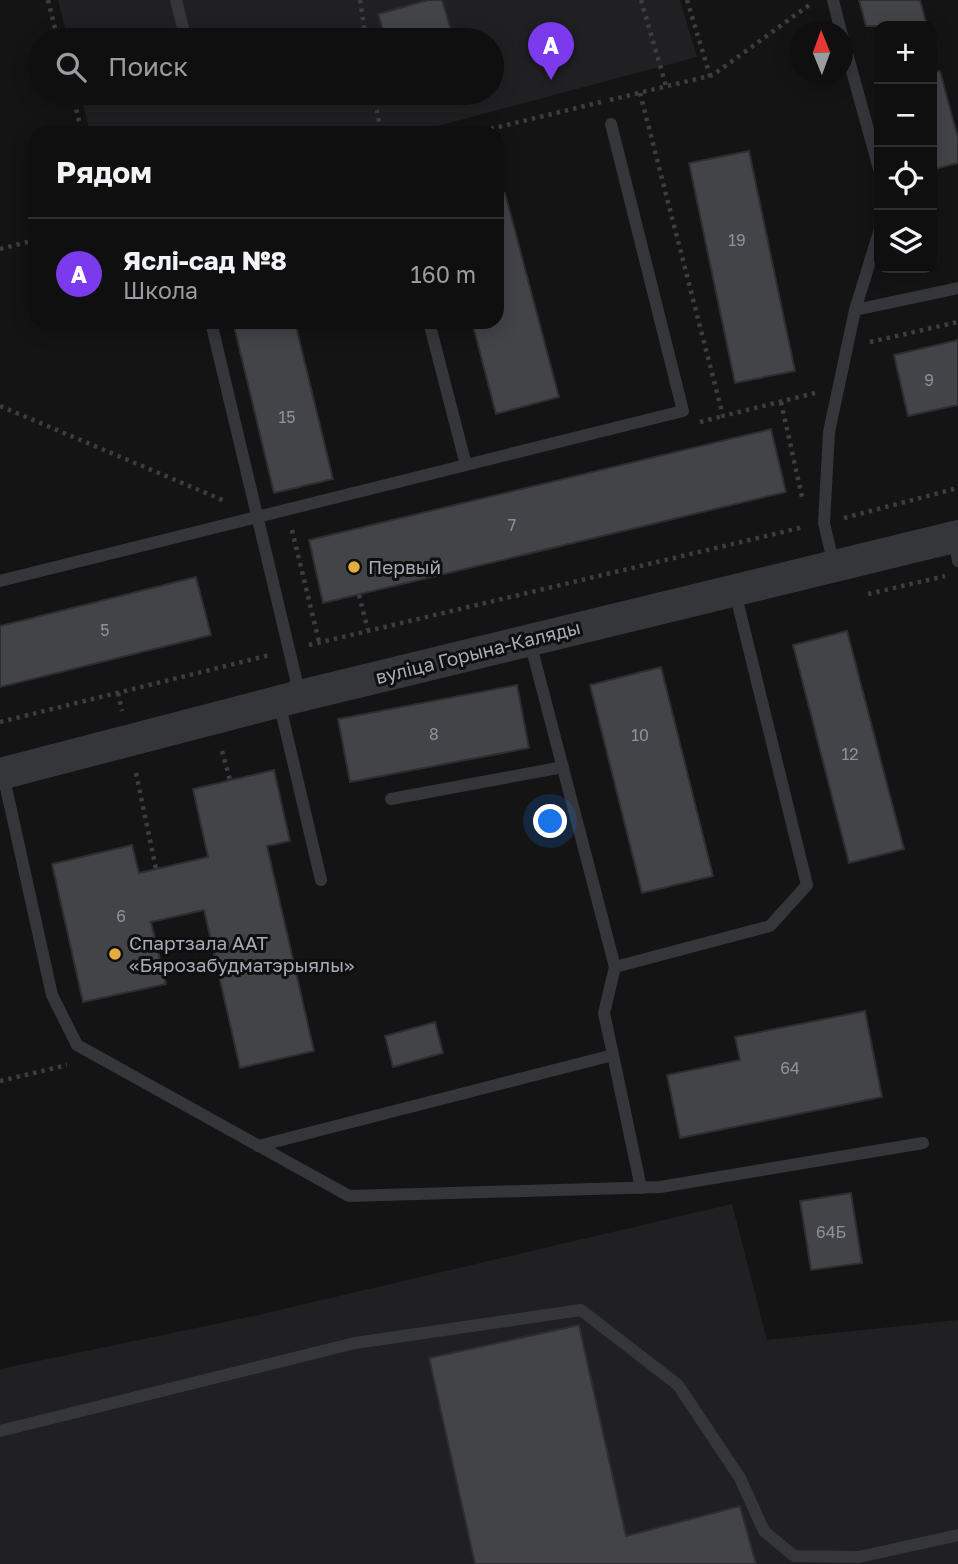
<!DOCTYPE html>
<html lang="ru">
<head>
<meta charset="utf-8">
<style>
	:root { --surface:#0f0f10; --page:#181819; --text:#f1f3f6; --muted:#9b9c9f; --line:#2f2f30; --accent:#7c3aed }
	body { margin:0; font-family:"Golos Text",sans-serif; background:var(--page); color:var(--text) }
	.controls { position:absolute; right:21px; top:21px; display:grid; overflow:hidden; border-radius:14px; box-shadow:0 4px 18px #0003 }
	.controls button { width:63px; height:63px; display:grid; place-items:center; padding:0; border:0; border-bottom:2px solid var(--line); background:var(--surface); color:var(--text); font:35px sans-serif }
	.compass { position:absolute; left:790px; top:21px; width:63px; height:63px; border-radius:50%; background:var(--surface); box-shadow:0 4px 18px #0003; rotate:359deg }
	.you { position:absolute; left:551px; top:822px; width:24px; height:24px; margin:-18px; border:5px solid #fff; border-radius:50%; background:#1a73e8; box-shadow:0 0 0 10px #1a73e833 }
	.badge { display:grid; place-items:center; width:46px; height:46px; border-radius:50%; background:var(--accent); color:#fff; font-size:23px; font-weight:700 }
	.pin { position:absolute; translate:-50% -58px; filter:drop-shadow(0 2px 4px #0008) }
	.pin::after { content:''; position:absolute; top:37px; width:24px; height:21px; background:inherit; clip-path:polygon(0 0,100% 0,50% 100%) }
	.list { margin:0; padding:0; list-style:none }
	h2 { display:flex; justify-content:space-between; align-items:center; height:91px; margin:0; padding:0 28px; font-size:30px }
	h2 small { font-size:23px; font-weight:400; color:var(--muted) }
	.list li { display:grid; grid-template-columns:46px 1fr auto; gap:21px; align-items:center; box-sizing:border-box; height:112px; padding:0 28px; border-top:2px solid var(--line) }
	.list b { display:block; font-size:26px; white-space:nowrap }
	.list p { margin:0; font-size:23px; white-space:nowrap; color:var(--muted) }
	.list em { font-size:23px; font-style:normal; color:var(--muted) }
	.icon { flex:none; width:38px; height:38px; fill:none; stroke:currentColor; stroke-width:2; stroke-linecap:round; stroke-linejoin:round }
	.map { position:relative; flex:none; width:958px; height:1564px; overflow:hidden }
	.search { position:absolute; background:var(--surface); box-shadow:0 4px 18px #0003; left:28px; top:28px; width:476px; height:77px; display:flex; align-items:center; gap:18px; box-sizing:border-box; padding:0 24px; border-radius:38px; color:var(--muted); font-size:26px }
	.panel { position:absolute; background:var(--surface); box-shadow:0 4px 18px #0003; left:28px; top:126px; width:476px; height:203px; border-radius:21px }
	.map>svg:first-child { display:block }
	.built { fill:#202022 }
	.building { fill:#434448; stroke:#2e2e31; stroke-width:2 }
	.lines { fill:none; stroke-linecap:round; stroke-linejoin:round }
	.path { stroke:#3b3d41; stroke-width:4.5; stroke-dasharray:3.5 5; stroke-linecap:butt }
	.service { stroke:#35363a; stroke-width:12 }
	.tertiary { stroke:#35363a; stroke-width:32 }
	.poi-dot { fill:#e4ad3d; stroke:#0f0f10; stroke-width:2.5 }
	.labels { text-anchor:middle; stroke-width:6; stroke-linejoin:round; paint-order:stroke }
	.number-label { font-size:16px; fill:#8e919a }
	.poi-label { font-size:19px; fill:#a7abb5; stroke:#0f0f10; text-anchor:start }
	.street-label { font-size:19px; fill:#a7abb5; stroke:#0f0f10 }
</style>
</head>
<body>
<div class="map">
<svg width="958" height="1564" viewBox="0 0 958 1564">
	<rect width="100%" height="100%" fill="#141415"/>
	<g class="built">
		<polygon points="58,0 680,0 697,57 411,133 90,133 80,93 492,93 492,40 68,40"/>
		<polygon points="732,1204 767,1340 958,1320 958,1564 0,1564 0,1369 258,1315"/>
	</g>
	<g class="building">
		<polygon points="428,0 442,0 454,40 386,40 378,14"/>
		<polygon points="859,0 920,0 927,26 866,26"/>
		<polygon points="940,71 958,138 958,163 932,170 932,72"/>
		<polygon points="749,151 795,371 735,383 689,163"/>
		<polygon points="505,193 559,397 496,414 472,322 497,322 497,194"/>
		<polygon points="233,322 295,322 333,479 274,493"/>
		<polygon points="958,340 958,405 908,416 894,355"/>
		<polygon points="771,429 786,492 323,603 309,540"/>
		<polygon points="196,577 211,635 0,687 0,626"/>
		<polygon points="847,631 904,849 849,863 793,645"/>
		<polygon points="661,667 713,876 642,893 590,685"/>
		<polygon points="517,685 529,748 350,782 338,719"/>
		<polygon points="274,770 290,841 267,846 314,1051 240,1068 204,910 151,922 166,984 83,1002 52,864 132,845 139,873 208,857 193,789"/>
		<polygon points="865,1011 882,1097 680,1138 667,1075 740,1060 735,1037"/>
		<polygon points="435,1022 443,1053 393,1067 385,1036"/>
		<polygon points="851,1193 862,1263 811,1270 800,1201"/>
		<polygon points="579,1325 626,1536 740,1506 756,1564 475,1564 429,1358"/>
	</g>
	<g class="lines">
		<g class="path">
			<polyline points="48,0 58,40"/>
			<polyline points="360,0 366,40"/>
			<polyline points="641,0 666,86"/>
			<polyline points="687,0 710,76"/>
			<polyline points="72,93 82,133"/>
			<polyline points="374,93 381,133"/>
			<polyline points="640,93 723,416 815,393"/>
			<polyline points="610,100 713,75 812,3"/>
			<polyline points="474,133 601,102"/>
			<polyline points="0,249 35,240"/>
			<polyline points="870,342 958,322"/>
			<polyline points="781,402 802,497"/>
			<polyline points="0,406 225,501"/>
			<polyline points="700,422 723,416"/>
			<polyline points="844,518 958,488"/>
			<polyline points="292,530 319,642"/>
			<polyline points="868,594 945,576"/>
			<polyline points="359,595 368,630"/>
			<polyline points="309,645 804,527"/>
			<polyline points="118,693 122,711"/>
			<polyline points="0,722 270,655"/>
			<polyline points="222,751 230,780"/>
			<polyline points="136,773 156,869"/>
			<polyline points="0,1081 67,1065"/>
		</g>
		<g class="service">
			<polyline points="176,0 186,40"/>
			<polyline points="833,0 841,32"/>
			<polyline points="842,35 879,169"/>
			<polyline points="855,310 958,288"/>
			<polyline points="211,322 300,696"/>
			<polyline points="429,322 466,465"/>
			<polyline points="954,537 958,561"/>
			<polyline points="834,566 824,523 829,432 855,310 879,232"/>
			<polyline points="0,581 683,411 611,124"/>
			<polyline points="530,642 615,967"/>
			<polyline points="279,702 321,880"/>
			<polyline points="3,774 52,995 77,1045 349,1196 660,1187 923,1143"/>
			<polyline points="391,799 563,767"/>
			<polyline points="613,1055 641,1188"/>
			<polyline points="258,1146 613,1055 604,1013 615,967 770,926 807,885 735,592"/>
			<polyline points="0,1431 355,1343 581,1310 678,1385 740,1478 764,1531 794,1556 859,1557 958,1535"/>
		</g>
		<polyline class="tertiary" points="0,774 300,696 958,536"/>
	</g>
	<g class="poi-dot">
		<circle cx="354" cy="567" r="7"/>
		<circle cx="115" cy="954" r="7"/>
	</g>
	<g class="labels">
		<g class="number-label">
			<text x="737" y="246">19</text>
			<text x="929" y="386">9</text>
			<text x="287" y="423">15</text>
			<text x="512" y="531">7</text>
			<text x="105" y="636">5</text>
			<text x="434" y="740">8</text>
			<text x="640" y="741">10</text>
			<text x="850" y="760">12</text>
			<text x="121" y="922">6</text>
			<text x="790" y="1074">64</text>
			<text x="831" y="1238">64Б</text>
		</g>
		<g class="poi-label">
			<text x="368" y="574">Первый</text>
			<text x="129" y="950">Спартзала ААТ<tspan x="129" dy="22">«Бярозабудматэрыялы»</tspan></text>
		</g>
		<g class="street-label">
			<text transform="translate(478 652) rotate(-14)" y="7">вуліца Горына-Каляды</text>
		</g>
	</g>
</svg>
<div class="controls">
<button>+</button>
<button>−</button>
<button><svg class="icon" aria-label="locate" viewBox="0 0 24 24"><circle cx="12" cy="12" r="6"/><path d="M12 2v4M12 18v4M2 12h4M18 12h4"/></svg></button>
<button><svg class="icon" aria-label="layers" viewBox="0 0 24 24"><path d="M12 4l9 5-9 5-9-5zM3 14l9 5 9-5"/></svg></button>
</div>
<svg class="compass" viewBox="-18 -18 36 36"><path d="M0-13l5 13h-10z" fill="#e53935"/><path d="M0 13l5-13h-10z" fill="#9b9c9f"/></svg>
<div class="you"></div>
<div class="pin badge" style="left:551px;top:80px">A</div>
<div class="search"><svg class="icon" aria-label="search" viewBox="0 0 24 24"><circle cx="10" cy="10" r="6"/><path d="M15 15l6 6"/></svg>Поиск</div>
<section class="panel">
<h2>Рядом<small></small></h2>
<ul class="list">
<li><span class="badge">A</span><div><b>Яслі-сад №8</b><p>Школа</p></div><em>160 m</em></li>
</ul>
</section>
</div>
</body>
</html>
